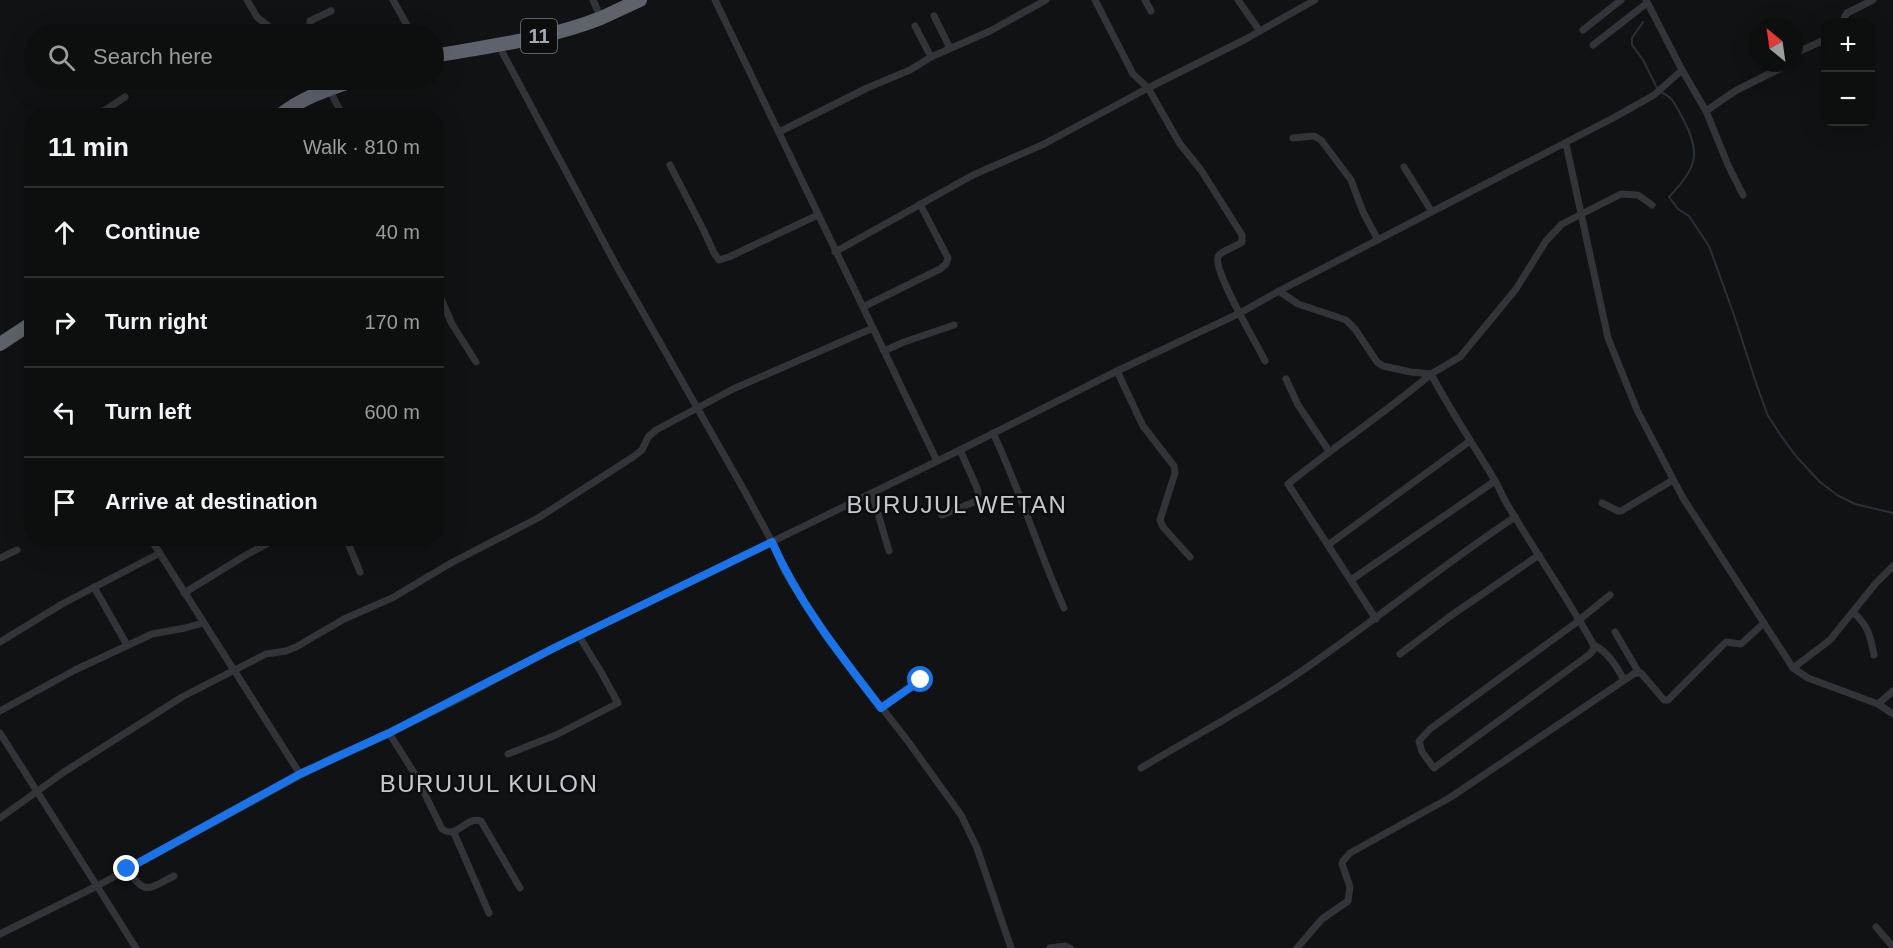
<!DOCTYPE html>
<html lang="en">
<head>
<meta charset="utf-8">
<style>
	:root { --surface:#0d0e0e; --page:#161717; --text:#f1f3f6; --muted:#9a9c9e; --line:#2d2e2e }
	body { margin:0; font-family:Helvetica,sans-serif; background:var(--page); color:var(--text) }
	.controls { position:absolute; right:18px; top:18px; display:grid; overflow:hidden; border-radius:12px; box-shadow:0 6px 24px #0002 }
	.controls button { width:54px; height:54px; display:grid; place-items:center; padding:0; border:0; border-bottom:2px solid var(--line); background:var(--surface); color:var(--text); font:30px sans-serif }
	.compass { position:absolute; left:1749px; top:18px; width:54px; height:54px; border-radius:50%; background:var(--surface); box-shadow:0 6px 24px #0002; rotate:331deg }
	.stop { position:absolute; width:18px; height:18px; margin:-14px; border:4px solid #1a73e8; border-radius:50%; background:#fff }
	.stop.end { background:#1a73e8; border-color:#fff; box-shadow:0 2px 6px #0008 }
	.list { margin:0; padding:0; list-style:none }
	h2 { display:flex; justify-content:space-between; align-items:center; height:78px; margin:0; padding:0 24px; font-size:26px }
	h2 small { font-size:20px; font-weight:400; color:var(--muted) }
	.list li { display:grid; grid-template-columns:39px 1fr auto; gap:18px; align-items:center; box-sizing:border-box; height:90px; padding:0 24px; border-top:2px solid var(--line) }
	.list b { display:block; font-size:22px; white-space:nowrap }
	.list em { font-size:20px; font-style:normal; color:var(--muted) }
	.icon { flex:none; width:33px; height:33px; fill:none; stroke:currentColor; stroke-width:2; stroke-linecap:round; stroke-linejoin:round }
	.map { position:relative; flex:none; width:1893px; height:948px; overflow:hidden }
	.search { position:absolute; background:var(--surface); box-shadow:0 6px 24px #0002; left:24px; top:24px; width:420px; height:66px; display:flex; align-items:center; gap:15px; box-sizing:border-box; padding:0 21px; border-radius:33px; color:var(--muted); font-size:22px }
	.panel { position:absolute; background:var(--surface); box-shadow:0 6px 24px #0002; left:24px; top:108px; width:420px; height:438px; border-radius:24px }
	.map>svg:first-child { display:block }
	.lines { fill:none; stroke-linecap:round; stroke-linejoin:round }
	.stream { stroke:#273238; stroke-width:2 }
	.street { stroke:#323439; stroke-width:7 }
	.highway { stroke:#5e626a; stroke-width:14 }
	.route { stroke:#1a73e8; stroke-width:8 }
	.labels { text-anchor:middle; stroke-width:5; stroke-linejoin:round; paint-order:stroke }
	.shield { fill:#0d0d0e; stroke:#757a83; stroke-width:1.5 }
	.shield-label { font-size:20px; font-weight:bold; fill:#a2a9b5 }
	.quarter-label { font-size:24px; letter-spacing:1.5px; fill:#c3c8d1; stroke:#0d0d0e }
</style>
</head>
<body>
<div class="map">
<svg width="1893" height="948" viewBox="0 0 1893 948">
	<rect width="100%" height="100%" fill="#111213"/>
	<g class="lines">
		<g class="stream">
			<polyline points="1643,22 1632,38 1632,45 1643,60 1657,88"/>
			<path d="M1661 92C1674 98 1675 105 1682 117 1702 154 1697 167 1669 197L1678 209 1689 216 1709 246 1734 315 1757 386 1768 416 1782 437 1795 455 1820 482 1837 495 1855 504 1893 513"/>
		</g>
		<g class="street">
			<polyline points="247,0 257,17 278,34"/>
			<polyline points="393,0 412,34"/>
			<polyline points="593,0 601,18"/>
			<polyline points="715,0 937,461"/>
			<path d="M1095 0 1133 74 1148 88 1180 144 1201 170 1242 235V242C1236 247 1220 251 1218 257 1213 271 1257 344 1265 361"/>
			<polyline points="1145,0 1151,11"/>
			<polyline points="1238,0 1259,30"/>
			<polyline points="934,16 950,48"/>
			<polyline points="1842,22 1847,13 1873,0"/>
			<polyline points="915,26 931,57"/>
			<polyline points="1583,30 1621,0"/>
			<polyline points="314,34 310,25 310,21 331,11"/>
			<polyline points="1593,45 1647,3"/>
			<polyline points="499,46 616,265 745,492 772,542 785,572 803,601 828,639 907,740 961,815 977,848 1011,948"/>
			<polyline points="1794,54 1826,39"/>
			<polyline points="1682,70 1706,111 1728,165 1743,195"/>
			<polyline points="307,80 316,95"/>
			<polyline points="329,89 343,116"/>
			<polyline points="1706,111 1735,91 1783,67"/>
			<polyline points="96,116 125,97"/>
			<polyline points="779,132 867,88 910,70 931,57 990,31 1046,0"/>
			<polyline points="1293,138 1314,136 1321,140 1351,180 1363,212 1378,240"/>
			<polyline points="1566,144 1608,338 1637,410 1683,498 1793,668 1808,678 1878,704 1893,691"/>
			<polyline points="670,165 704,231 714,253 719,260 729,257 818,215"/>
			<polyline points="1404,167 1432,212"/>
			<polyline points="835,252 973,175 1044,144 1148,88 1244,40 1315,0"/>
			<polyline points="436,287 452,324 476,362"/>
			<polyline points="1279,291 1298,304 1346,320 1355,329 1377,362 1383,366 1411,372 1431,374 1460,357 1516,289 1546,241 1562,224 1621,194 1638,195 1652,205"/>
			<polyline points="863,307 940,269 946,264 948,258 920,204"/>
			<polyline points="23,328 32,341"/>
			<polyline points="884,351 904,342 954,325"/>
			<polyline points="1117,371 1143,426 1174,466 1175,473 1160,520 1163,527 1190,557"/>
			<polyline points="1286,379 1298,405 1329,451"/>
			<path d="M993 433C1020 490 1038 550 1064 608"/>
			<polyline points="872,493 889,551"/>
			<polyline points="1602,503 1618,511 1621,511 1673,480"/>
			<path d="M942 515 974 502C979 498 979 494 977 488L960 450"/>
			<polyline points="150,538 300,774"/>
			<polyline points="346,538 360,572"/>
			<polyline points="1328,545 1470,441"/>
			<polyline points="0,558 17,550"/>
			<polyline points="1351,580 1495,481"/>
			<polyline points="94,587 127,645"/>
			<polyline points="184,593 246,555 278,538"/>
			<path d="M1853 612C1868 626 1870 634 1874 655"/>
			<path d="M1376 619 1288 484C1335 446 1385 413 1431 374 1450 410 1473 444 1494 479 1499 487 1502 496 1507 504 1535 551 1566 596 1593 644L1594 649 1590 654 1434 768 1422 752 1419 741 1430 729 1573 625 1610 595"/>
			<polyline points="1615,632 1639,673"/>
			<polyline points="0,642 62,604 160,553"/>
			<path d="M1594 645C1608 652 1617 667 1624 680"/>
			<polyline points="1400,654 1449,617 1539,555"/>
			<polyline points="1793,668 1830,640 1876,583 1893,566"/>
			<polyline points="1878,704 1893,714"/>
			<polyline points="881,708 921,680"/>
			<polyline points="0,711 75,670 152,634 185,628 203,623"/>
			<polyline points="0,733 97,886 332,758 389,733 463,697 554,648 960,450 1117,371 1240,313 1279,291 1613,118 1654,95 1682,70 1646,0"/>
			<path d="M389 733 416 776 442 829C457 840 465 816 481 821L520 888"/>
			<polyline points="508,754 556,735 618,703 601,672 579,636"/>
			<path d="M1141 768C1191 738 1242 711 1290 679 1367 627 1438 568 1515 517"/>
			<polyline points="0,818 64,772 182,697 266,654 286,651 296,647 344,619 392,598 451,563 538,518 633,457 642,450 648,437 656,430 733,389 873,328"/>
			<polyline points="454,833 489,913"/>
			<path d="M127 869C145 896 148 889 174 876"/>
			<polyline points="1876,927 1893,947"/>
			<polyline points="0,934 97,886 136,948"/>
			<polyline points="1050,948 1065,946 1070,948"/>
			<polyline points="1297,948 1322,919 1348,901 1350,887 1342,864 1343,861 1350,853 1451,797 1635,673 1641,673 1664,700 1668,700 1726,642 1741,644 1764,623"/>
		</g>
		<g class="highway">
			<path d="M434 56C490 46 548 39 601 18 614 12 627 6 640 0"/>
			<path d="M279 116C301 98 328 89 355 80"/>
			<polyline points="0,344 32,323"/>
		</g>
	</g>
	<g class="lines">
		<path class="route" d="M127 869 300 774 389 733 554 648 772 542C799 603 840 655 881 708L921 680"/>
	</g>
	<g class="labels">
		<rect class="shield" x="521" y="19" width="36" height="34" rx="4.5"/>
		<g class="shield-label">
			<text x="539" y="43">11</text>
		</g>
		<g class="quarter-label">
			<text x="957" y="513">BURUJUL WETAN</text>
			<text x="489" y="792">BURUJUL KULON</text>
		</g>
	</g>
</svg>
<div class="controls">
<button>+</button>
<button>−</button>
</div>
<svg class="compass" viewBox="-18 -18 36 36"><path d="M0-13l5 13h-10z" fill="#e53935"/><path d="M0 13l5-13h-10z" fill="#9a9c9e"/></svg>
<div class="stop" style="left:921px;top:680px"></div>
<div class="stop end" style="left:127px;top:869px"></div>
<div class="search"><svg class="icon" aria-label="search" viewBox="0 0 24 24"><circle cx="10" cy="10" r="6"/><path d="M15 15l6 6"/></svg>Search here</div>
<section class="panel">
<h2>11 min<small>Walk · 810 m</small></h2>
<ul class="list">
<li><svg class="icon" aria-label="ahead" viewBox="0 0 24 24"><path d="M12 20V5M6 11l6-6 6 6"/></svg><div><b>Continue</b></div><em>40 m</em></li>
<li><svg class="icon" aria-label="right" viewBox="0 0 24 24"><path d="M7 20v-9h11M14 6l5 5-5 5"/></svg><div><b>Turn right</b></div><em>170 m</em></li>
<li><svg class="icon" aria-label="left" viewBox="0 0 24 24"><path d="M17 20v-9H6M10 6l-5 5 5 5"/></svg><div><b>Turn left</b></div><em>600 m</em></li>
<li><svg class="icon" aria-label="arrive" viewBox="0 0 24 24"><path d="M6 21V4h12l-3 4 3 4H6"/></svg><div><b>Arrive at destination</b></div></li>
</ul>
</section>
</div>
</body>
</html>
